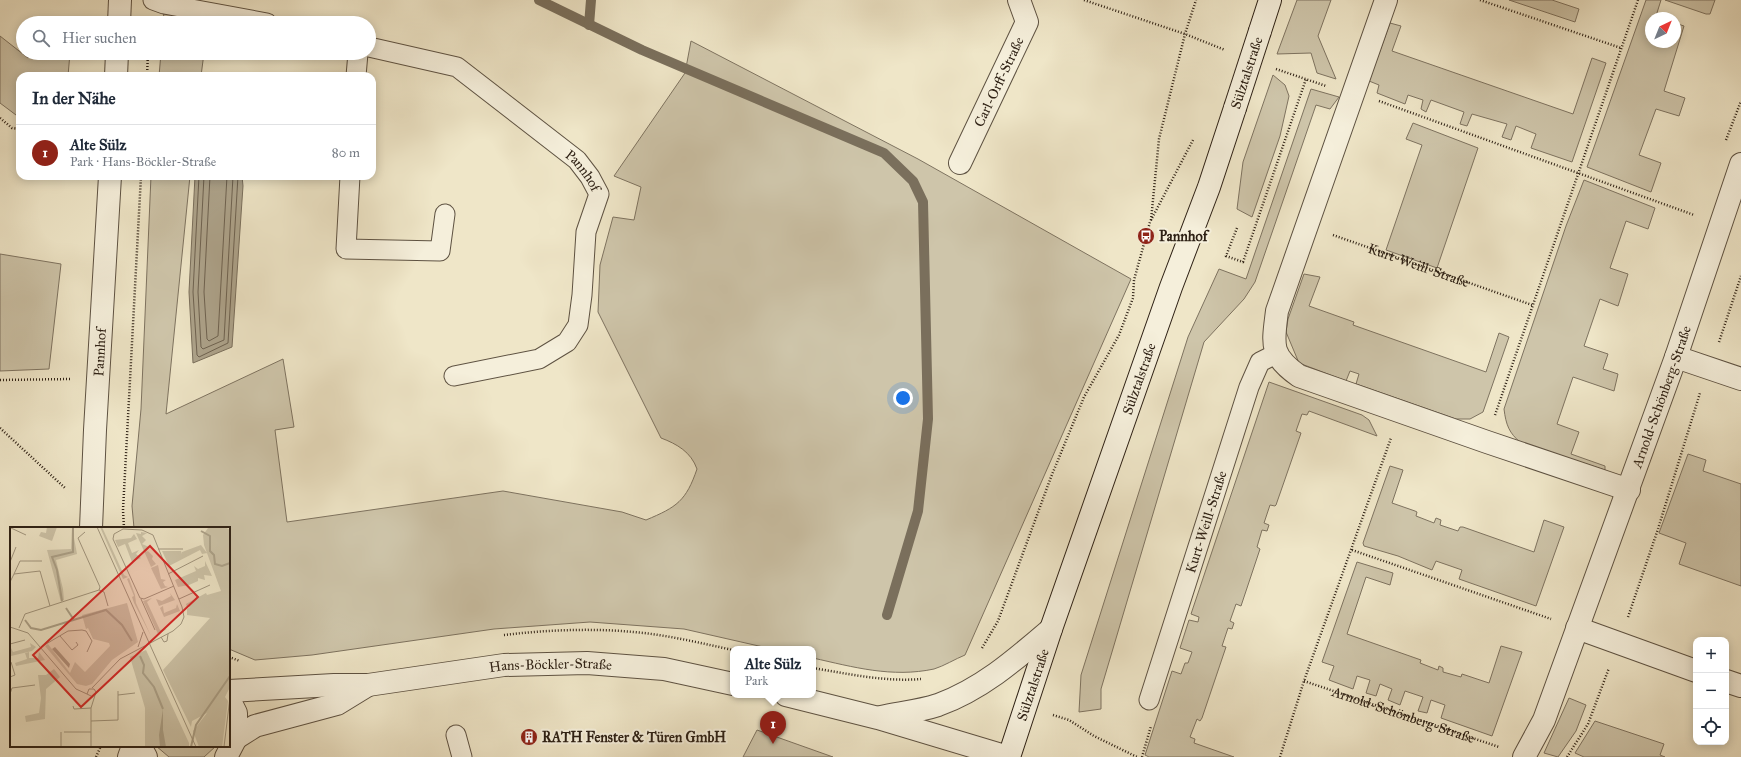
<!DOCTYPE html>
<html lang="de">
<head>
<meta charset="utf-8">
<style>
	:root { --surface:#fff; --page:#f2f2f3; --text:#1f2937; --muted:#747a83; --line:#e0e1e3; --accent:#8f2418 }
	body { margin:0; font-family:"IM FELL Great Primer",serif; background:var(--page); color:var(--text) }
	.controls { position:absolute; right:12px; bottom:12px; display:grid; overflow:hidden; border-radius:8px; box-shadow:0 2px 10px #0003 }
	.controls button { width:36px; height:36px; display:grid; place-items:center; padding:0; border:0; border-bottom:1px solid var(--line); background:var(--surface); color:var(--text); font:20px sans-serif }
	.compass { position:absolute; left:1645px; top:12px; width:36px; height:36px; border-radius:50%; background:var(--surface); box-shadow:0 2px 10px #0003; rotate:43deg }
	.you { position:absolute; left:903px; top:398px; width:14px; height:14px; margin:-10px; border:3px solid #fff; border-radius:50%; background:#1a73e8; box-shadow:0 0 0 6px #1a73e833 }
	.badge { display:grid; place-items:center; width:26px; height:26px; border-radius:50%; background:var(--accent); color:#fff; font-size:13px; font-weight:700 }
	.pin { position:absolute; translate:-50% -33px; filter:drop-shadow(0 1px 2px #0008) }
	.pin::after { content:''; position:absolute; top:21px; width:14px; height:12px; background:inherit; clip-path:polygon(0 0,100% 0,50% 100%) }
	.popup { position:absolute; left:730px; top:646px; width:86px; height:52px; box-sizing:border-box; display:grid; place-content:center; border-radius:8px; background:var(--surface); filter:drop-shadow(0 1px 3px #0005); font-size:13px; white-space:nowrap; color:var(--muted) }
	.popup b { font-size:15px; color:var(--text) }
	.popup::after { content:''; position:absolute; left:50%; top:100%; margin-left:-8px; border:8px solid transparent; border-top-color:var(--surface) }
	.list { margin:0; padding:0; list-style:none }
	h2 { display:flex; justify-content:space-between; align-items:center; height:52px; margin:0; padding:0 16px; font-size:17px }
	h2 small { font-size:13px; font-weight:400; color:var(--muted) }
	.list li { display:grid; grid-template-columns:26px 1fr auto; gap:12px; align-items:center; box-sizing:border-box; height:56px; padding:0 16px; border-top:1px solid var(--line) }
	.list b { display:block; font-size:15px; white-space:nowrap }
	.list p { margin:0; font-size:13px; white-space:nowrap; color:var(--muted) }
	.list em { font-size:13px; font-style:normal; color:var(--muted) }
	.icon { flex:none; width:22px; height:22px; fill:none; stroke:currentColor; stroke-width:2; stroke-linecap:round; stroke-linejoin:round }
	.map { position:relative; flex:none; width:1741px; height:757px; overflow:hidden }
	.search { position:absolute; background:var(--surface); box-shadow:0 2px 10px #0003; left:16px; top:16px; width:360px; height:44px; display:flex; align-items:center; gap:10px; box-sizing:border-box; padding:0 14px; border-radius:22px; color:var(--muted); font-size:15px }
	.panel { position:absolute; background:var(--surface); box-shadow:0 2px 10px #0003; left:16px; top:72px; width:360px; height:108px; border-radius:12px }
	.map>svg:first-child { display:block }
	.green { fill:#cec5aa; stroke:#7e7360 }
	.water { fill:#ada38b; stroke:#7a6f5c }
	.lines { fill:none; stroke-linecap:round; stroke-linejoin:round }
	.shore { stroke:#6e6250; stroke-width:1 }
	.stream { stroke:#7a6f5c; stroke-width:10 }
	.service-casing { stroke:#5e5242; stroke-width:21 }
	.minor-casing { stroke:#5e5242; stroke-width:24 }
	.tertiary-casing { stroke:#5e5242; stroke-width:24 }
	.secondary-casing { stroke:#2e2115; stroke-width:24 }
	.path { stroke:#2e2115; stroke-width:2.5; stroke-dasharray:1 2; stroke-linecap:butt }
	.service { stroke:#f5efdb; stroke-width:19 }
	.minor { stroke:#f5efdb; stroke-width:22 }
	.tertiary { stroke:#f5efdb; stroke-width:22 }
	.secondary { stroke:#f5efdb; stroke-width:22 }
	.secondary-bridge-casing { stroke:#2e2115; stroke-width:24; stroke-linecap:butt }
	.secondary-bridge { stroke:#f5efdb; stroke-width:22 }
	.labels { text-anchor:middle; stroke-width:4; stroke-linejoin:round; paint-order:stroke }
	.street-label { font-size:14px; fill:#2e2115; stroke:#f5efdb }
	.poi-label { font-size:14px; font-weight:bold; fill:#2e2115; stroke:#f5efdb; text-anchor:start }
	.inset-river { fill:none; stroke:#ada38b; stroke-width:2 }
	.inset-road { fill:none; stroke:#a29780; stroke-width:1 }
	.view { fill:#d62828; fill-opacity:0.15; stroke:#d62828; stroke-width:2 }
	.inset-edge { fill:none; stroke:#2e2115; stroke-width:2 }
</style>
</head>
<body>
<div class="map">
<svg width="1741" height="757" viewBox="0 0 1741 757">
	<rect width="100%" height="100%" fill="#efe6c8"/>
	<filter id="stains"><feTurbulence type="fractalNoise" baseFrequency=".005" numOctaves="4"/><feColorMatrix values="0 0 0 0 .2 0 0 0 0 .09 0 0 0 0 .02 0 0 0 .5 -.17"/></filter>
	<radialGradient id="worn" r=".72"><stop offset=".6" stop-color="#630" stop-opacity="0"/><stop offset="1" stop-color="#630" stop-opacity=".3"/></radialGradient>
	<g class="green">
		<polygon points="1297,0 1331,0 1318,36 1336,79 1317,73 1311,53 1277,54"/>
		<polygon points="1509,0 1552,0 1579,9 1575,22"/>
		<polygon points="1646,0 1661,0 1656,16 1660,18 1651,18 1651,42 1675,42 1675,23 1684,26 1664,91 1685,98 1679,116 1656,109 1639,155 1661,163 1651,192 1587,167"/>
		<polygon points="1665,0 1715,0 1710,14 1706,14"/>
		<polygon points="164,11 209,18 208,23 163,23"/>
		<polygon points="1390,23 1401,26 1392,51 1573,114 1592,58 1606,63 1572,162 1531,148 1536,134 1516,126 1511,140 1502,137 1507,124 1472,114 1467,126 1460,124 1464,112 1431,100 1426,112 1421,109 1423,100 1408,95 1405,104 1377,93 1379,85 1369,81"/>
		<polygon points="0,36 28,58 33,53 70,53 68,76 20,76 20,118 0,103"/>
		<path d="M691 41 918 159 1131 279 965 655C955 659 944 666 934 669 892 678 853 667 813 658V649H772L684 629 590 622 494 629 312 655 255 660 229 649V528H134L132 506 141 409 151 176H190L166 414 283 359 294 427 275 430 287 522 503 491 622 512 646 520C677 507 686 501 697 469 691 452 677 444 661 438L598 312 600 265 613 217 634 220 641 187 614 176 685 73Z"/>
		<polygon points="161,53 204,53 201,76 159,76"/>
		<polygon points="1273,75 1285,85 1289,96 1280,136 1252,217 1237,209 1243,162"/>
		<polygon points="1311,89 1339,97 1330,109 1316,105 1255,282 1244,299 1204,342 1101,689 1101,709 1079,712 1081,675 1188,337 1219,269 1246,279"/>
		<polygon points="1413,123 1478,148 1437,268 1386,250 1422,145 1406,139"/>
		<path d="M1584 180 1655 208 1648 229 1626 221 1610 268 1628 274 1618 306 1600 299 1584 346 1608 354 1603 369 1618 374 1614 391 1573 377 1557 424 1579 432 1571 454 1605 466V470L1521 443C1509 433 1506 425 1504 409L1566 226Z"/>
		<polygon points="0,254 61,264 49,369 0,371"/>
		<polygon points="1304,274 1320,277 1309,306 1354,322 1353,325 1486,372 1499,333 1509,337 1483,412 1470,419 1456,419 1356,384 1359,374 1350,371 1346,381 1299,363 1286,332 1288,319"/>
		<polygon points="1269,382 1362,415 1369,420 1377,436 1309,411 1307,415 1302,414 1296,431 1301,433 1300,436 1276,505 1275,506 1270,505 1264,523 1269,525 1267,531 1262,530 1257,547 1260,549 1241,606 1236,604 1230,621 1234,623 1232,629 1228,628 1222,646 1226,647 1202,718 1200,721 1197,719 1190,737 1195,739 1194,743 1234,757 1149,757 1145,755 1172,671 1181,674 1185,663 1188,663 1192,652 1180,648 1189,620 1198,622 1199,617 1191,614"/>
		<polygon points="1688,454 1706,460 1703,471 1741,484 1741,586 1679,564 1686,543 1659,533"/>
		<polygon points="1390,466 1403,470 1392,503 1415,511 1417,512 1416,516 1434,523 1436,518 1441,520 1440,525 1458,531 1460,527 1463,527 1534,552 1544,520 1564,527 1536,606 1459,579 1462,570 1436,561 1432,570 1398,556 1364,546 1363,543"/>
		<polygon points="1357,562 1393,573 1390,585 1366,577 1347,634 1421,660 1420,663 1438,670 1439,666 1443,668 1443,672 1461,677 1462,674 1489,683 1501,646 1522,652 1492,736 1441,718 1445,705 1431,700 1427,713 1418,711 1423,697 1405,691 1400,705 1388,700 1392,689 1380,684 1376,696 1366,693 1370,680 1357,676 1353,689 1329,680 1334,666 1322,662"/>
		<polygon points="1569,698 1586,705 1576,731 1558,757 1544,753"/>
		<polygon points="1595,721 1664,744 1660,755 1665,757 1584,757 1575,753"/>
		<polygon points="757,730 833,757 743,757"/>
		<polygon points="156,746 216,746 204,757 169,757"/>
	</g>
	<polygon class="water" points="195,176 242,176 243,186 232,347 193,363 189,292"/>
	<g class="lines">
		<g class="shore">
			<polyline points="199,176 193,292 197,355 199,357 228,343 238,176"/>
			<polyline points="204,176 198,292 201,347 203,349 224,340 233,176"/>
			<polyline points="210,176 204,292 207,339 209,341 218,336 227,176"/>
		</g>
		<g class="stream">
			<polyline points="539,0 642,50 884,153 913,181 923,202 928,419 918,511 887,615"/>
			<polyline points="589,25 591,0"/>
		</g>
		<g class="service-casing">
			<g id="service">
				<polyline points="153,0 164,4 267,23"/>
				<path id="s3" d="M369 47 457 67 577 160 590 177 599 194 586 232 582 295 578 325 567 342 539 359 454 376"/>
				<polyline points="356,76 358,53"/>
				<polyline points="350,176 346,249 440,251 445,214"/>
				<path id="s4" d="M1149 700 1249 387 1260 362 1276 354"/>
				<polyline points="456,735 462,757"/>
			</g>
		</g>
		<g class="minor-casing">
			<g id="minor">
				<path d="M1386 0 1277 311C1273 344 1269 355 1299 376L1487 442 1629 490"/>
				<polyline points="119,23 120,0"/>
				<polyline points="116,76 117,53"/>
				<path id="s5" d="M960 163 1027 22 1019 0"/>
				<polyline points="1676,357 1741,379"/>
				<path id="s6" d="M91 528 95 430 110 176"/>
				<polyline points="1577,628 1696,671"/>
				<polyline points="1726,681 1741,686"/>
				<polyline points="129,757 133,746"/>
				<path id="s7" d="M1524 757 1544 720 1676 357 1741 164"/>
			</g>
		</g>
		<g class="tertiary-casing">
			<g id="tertiary">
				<path id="s8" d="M229 691 334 685H368L504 665 587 663 664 669 733 684"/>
				<polyline points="786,695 878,718 1008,757"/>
				<path d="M881 717C900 713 920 711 938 705 982 689 1016 659 1051 629"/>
				<polyline points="236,738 255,726 337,704 368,685"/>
				<polyline points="140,746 146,757"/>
				<polyline points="226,757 236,738 236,713 229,699"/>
			</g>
		</g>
		<g class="secondary-casing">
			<g id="secondary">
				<polyline points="1260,31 1270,0"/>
				<path id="s9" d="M1009 757 1051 629 1171 287 1209 187 1235 108"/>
			</g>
		</g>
		<g class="path">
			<polyline points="1084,0 1185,34 1225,50"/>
			<polyline points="1480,0 1621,48"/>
			<polyline points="1276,69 1326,86"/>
			<polyline points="147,76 148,53"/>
			<polyline points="1379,101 1694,215"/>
			<polyline points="0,118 12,128 20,129"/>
			<polyline points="1726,140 1741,101"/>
			<polyline points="1151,220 1159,139 1185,34 1196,0"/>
			<polyline points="1237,228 1226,256 1243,262 1306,79"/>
			<path id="s1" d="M1333 235 1532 305"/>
			<polyline points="1719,342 1741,276"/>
			<polyline points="0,380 71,379"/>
			<polyline points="1495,415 1638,0"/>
			<polyline points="0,428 65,488"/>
			<polyline points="124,528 123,510 141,176"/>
			<polyline points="1352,550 1551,619"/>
			<polyline points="1628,617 1658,529 1700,393"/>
			<path d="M504 635C546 630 591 628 634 632 668 635 700 643 733 650"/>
			<polyline points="982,648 998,621 1051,477 1084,397 1119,335 1133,298 1134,280 1150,222 1193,140"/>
			<polyline points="229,657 240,661"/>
			<path d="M813 668C849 674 885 682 921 679"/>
			<path id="s2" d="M1304 681 1499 747"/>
			<polyline points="1053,715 1069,720 1094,736 1137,757"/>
			<polyline points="96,757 101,746"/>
			<polyline points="1142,757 1151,726"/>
			<polyline points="1280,757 1304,681 1391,438"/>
			<polyline points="1567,757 1588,724 1609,668"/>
		</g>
		<use href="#service" class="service"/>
		<use href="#minor" class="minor"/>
		<use href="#tertiary" class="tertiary"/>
		<use href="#secondary" class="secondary"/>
		<g class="secondary-bridge-casing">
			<g id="secondary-bridge">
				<path id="s10" d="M1235 108 1260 31"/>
			</g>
		</g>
		<use href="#secondary-bridge" class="secondary-bridge"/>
	</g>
	<defs>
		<g id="bus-disc" transform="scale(0.9)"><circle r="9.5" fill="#8f2418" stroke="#f5efdb"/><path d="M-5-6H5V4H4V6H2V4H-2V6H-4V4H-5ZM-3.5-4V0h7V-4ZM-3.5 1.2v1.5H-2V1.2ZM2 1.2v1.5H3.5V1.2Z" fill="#fff"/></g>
		<g id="building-disc" transform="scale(0.9)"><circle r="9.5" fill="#8f2418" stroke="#f5efdb"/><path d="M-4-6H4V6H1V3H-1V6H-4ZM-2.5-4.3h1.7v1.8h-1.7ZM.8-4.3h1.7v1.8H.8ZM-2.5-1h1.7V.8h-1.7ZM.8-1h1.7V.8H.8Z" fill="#fff"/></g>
	</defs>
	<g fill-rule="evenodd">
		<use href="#bus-disc" x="1146" y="236"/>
		<use href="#building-disc" x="529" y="737"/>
	</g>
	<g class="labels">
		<g class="street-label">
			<text dy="5" stroke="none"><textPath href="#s10" startOffset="37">Sülztalstraße</textPath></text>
			<text dy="5" stroke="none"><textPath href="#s5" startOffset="90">Carl-Orff-Straße</textPath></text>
			<text dy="5" stroke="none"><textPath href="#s3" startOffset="254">Pannhof</textPath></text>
			<text dy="5" stroke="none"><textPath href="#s1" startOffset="91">Kurt-Weill-Straße</textPath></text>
			<text dy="5" stroke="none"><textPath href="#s6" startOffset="176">Pannhof</textPath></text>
			<text dy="5" stroke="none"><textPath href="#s9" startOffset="400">Sülztalstraße</textPath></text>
			<text dy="5" stroke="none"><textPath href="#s7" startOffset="386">Arnold-Schönberg-Straße</textPath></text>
			<text dy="5" stroke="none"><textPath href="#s4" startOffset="187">Kurt-Weill-Straße</textPath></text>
			<text dy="5" stroke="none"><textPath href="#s8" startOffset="323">Hans-Böckler-Straße</textPath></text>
			<text dy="5" stroke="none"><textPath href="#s9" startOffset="76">Sülztalstraße</textPath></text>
			<text dy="5" stroke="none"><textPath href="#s2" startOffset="105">Arnold-Schönberg-Straße</textPath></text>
		</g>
		<g class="poi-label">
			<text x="1159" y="241">Pannhof</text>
			<text x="542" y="742">RATH Fenster &amp; Türen GmbH</text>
		</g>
	</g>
	<g transform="translate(10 527)">
		<rect width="220" height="220" fill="#efe6c8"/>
		<path d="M37 0H47L42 14 29 9 31 5 36 6ZM62 0 67 27 46 33 53 62 54 73 51 75 37 23 61 22ZM90 0H92L114 48 118 50 113 52ZM215 0 220 3V160L215 170 218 174 212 220H189L183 204 197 186 182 194 181 200 153 143 200 91 177 88V82L180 80H177L176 77 196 66 197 68 211 64 194 18 193 8 198 1ZM131 5 137 6 132 9 136 13 132 17 139 20 136 25 138 24 143 29 142 32 146 37 141 40 126 6 131 7ZM124 7 127 12 118 16 122 26 129 23 126 27 131 31 122 35 115 17 108 20 105 13 121 11ZM191 18 197 26 192 27 190 23 159 39 152 24H171L172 27V25ZM195 34 202 49 194 48 195 53 188 51V54L179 58 168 60 165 53 186 44 184 39 188 42 195 39ZM148 38 151 52 156 53 153 55 155 59 158 60 151 62 141 41ZM119 51 125 68 126 76 141 109 124 76 122 70 124 69 117 52ZM160 66 165 73 149 79 146 72 152 74 161 69ZM142 71 137 75 150 103 157 102 148 107 133 74ZM117 76 128 115 102 133 82 157 76 159 67 157 35 119 38 117 60 146 65 135 75 145 100 119 99 116 83 112 78 101 76 102 72 88ZM167 77 170 84 154 90 150 81 153 79 154 86 166 81ZM20 116 26 120 22 124 1 129 0 119 3 125 21 120ZM136 123 179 216V220H135V181L120 130ZM19 125V131H28L29 125 35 133 6 139 5 136 17 132 15 126ZM44 142 50 150 36 162 35 192 16 195 15 189 29 186 31 171 28 148H36Z" fill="#cec5aa"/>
		<path d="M45 120 60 137 59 141 42 122ZM153 182V203L156 220H150L149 208Z" fill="#ada38b"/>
		<path class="inset-river" d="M191 4 200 9V24L204 28 205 37 212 39 220 36M52 74 47 43 42 30 63 25V0M56 81 64 93M15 93 21 101 31 103 96 83 112 98 122 114M130 129 134 138 133 146 144 160 153 182M181 220 186 198 220 149"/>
		<path class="inset-road" d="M87 0 186 220M1 1 16 8M75 5 68 11 90 60 89 63M148 22H173M0 35 6 20M4 47 10 34H32M158 47 193 29M0 55 4 47 30 44 40 79M89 63 94 65 98 79M131 72 145 103M169 72 200 58M0 100 18 106 66 162 77 167M9 101 15 87 89 63M50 109 62 123 68 118 66 115M151 110 154 115 157 114 158 107M0 117 15 113M31 120 58 104 72 103 76 104 82 114 77 125M128 120 133 105M0 150 5 148 1 135M82 161 110 132 163 104 171 97 174 90 172 80 143 8 132 3 113 2 104 7 103 12 130 71 134 72 164 59M0 167 2 161 25 158M108 168 125 166M63 179 64 182 81 181M81 194 108 193V164M51 205V220M54 205H81M81 220V181L86 165 84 162H79L77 167 83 170M214 220 220 170"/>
		<path class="view" d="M140 19 188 70 71 180 23 128Z"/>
		<rect width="220" height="220" class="inset-edge"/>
	</g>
	<rect width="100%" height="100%" filter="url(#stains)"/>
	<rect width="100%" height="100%" fill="url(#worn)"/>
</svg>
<div class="controls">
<button>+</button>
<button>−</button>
<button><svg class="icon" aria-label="locate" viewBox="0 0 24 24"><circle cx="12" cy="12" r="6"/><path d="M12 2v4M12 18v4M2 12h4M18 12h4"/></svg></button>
</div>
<svg class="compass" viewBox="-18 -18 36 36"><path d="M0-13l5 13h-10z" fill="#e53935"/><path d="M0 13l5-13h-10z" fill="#747a83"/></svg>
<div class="you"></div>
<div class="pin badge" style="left:773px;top:744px">1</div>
<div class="popup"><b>Alte Sülz</b>Park</div>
<div class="search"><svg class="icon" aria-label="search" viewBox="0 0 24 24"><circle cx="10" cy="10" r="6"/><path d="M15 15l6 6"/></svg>Hier suchen</div>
<section class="panel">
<h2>In der Nähe<small></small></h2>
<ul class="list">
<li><span class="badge">1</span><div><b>Alte Sülz</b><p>Park · Hans-Böckler-Straße</p></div><em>80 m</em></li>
</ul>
</section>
</div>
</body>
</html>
